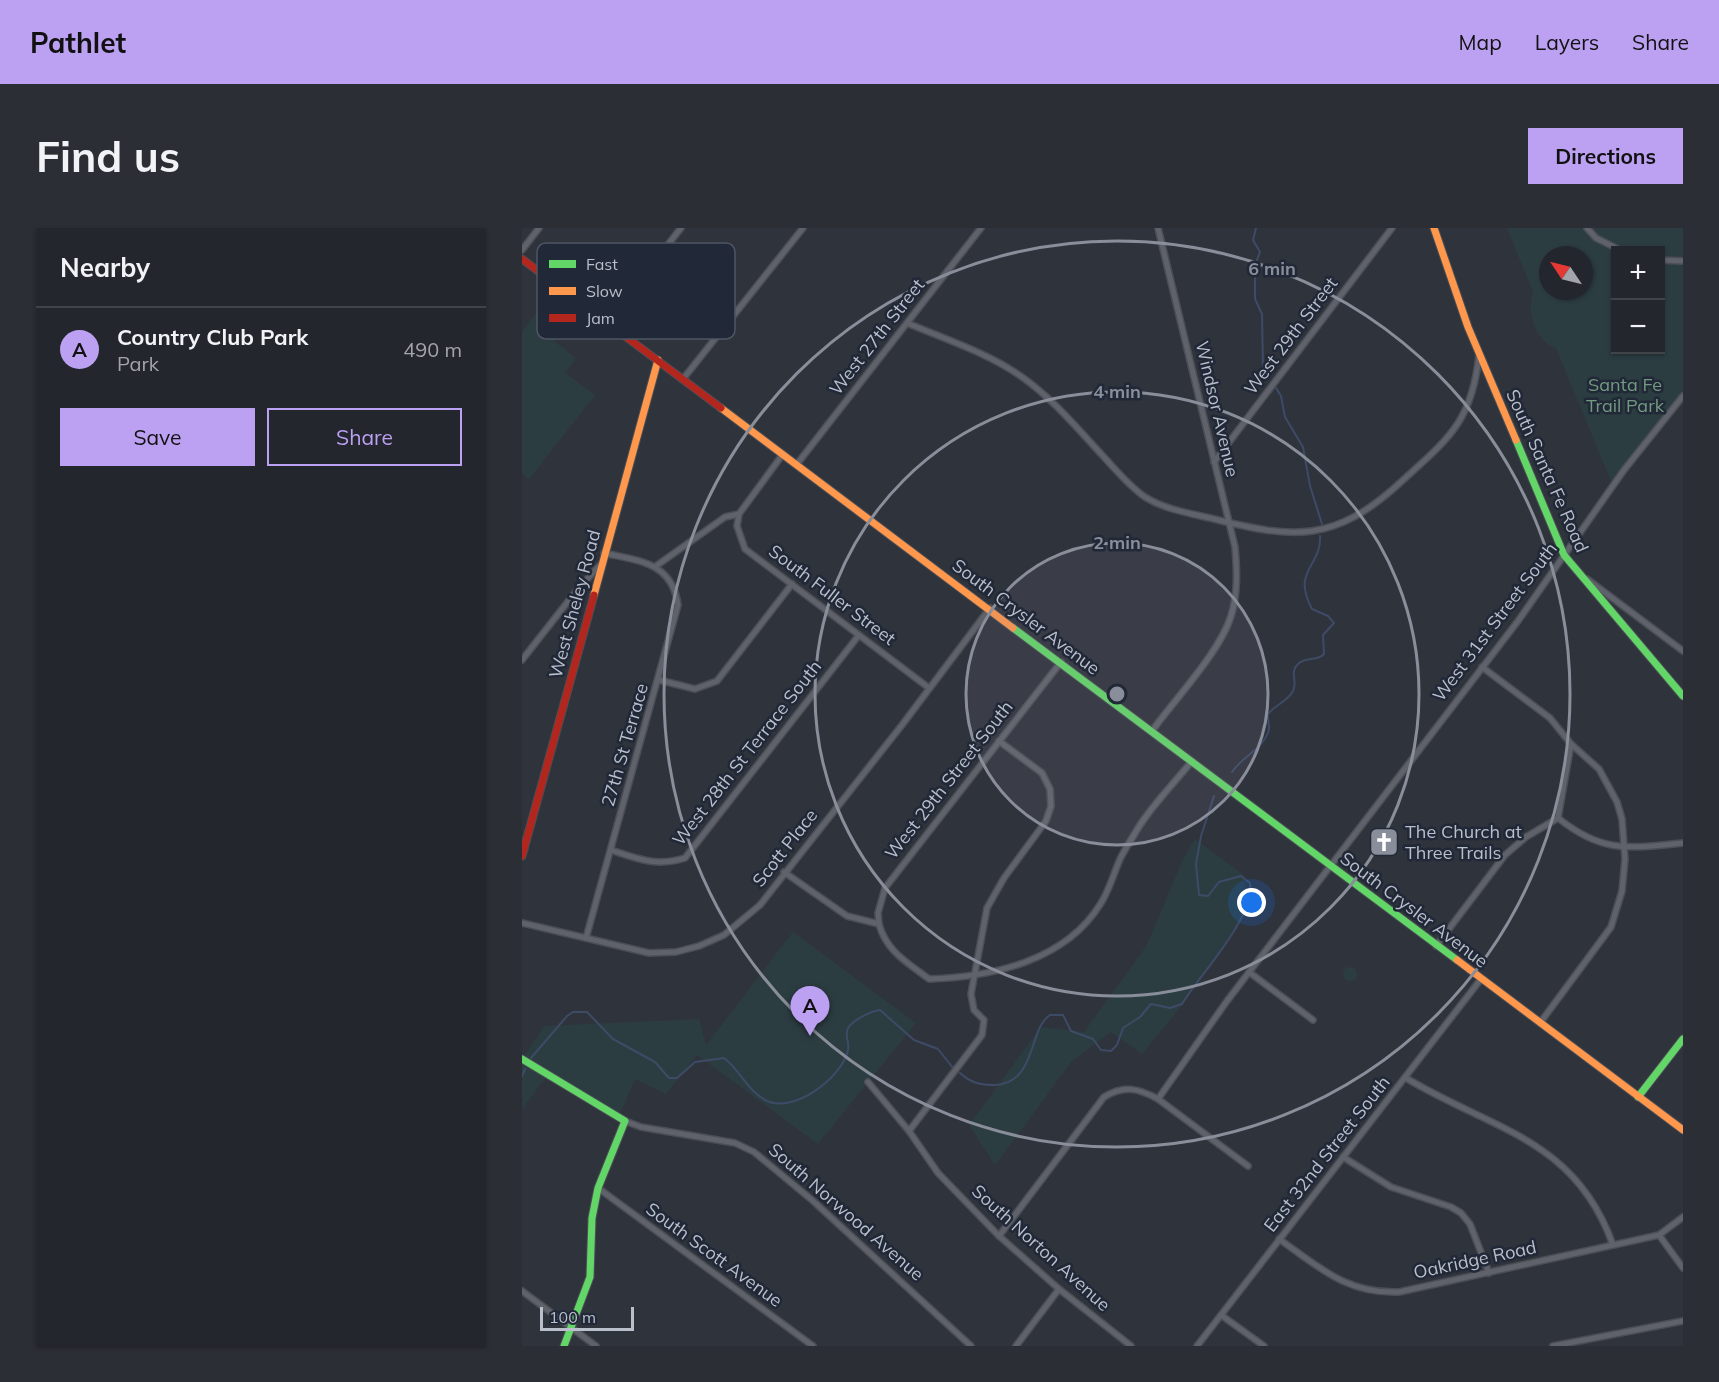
<!DOCTYPE html>
<html lang="en">
<head>
<meta charset="utf-8">
<style>
	:root { --surface:#23262d; --page:#2b2e35; --text:#f1f3f6; --muted:#a3a5aa; --line:#404349; --accent:#bca0f2 }
	body { margin:0; font-family:Mulish,sans-serif; background:var(--page); color:var(--text) }
	.controls { position:absolute; right:18px; top:18px; display:grid; overflow:hidden; border-radius:0px; box-shadow:0 2px 4px #0004 }
	.controls button { width:54px; height:54px; display:grid; place-items:center; padding:0; border:0; border-bottom:2px solid var(--line); background:var(--surface); color:var(--text); font:30px sans-serif }
	.compass { position:absolute; left:1017px; top:18px; width:54px; height:54px; border-radius:50%; background:var(--surface); box-shadow:0 2px 4px #0004; rotate:305deg }
	.scale { position:absolute; left:18px; bottom:15px; width:94px; box-sizing:border-box; padding-left:6px; border:3px solid #babfcc; border-top:0; font-size:16px; line-height:21px; white-space:nowrap; color:#babfcc; -webkit-text-stroke:4px #212837; paint-order:stroke }
	.you { position:absolute; left:730px; top:675px; width:21px; height:21px; margin:-15px; border:4px solid #fff; border-radius:50%; background:#1a73e8; box-shadow:0 0 0 9px #1a73e833 }
	.badge { display:grid; place-items:center; width:39px; height:39px; border-radius:50%; background:var(--accent); color:#111; font-size:20px; font-weight:700 }
	.pin { position:absolute; translate:-50% -50px; filter:drop-shadow(0 2px 3px #0008) }
	.pin::after { content:''; position:absolute; top:32px; width:21px; height:18px; background:inherit; clip-path:polygon(0 0,100% 0,50% 100%) }
	.list { margin:0; padding:0; list-style:none }
	h2 { display:flex; justify-content:space-between; align-items:center; height:78px; margin:0; padding:0 24px; font-size:26px }
	h2 small { font-size:20px; font-weight:400; color:var(--muted) }
	.list li { display:grid; grid-template-columns:39px 1fr auto; gap:18px; align-items:center; box-sizing:border-box; height:84px; padding:0 24px; border-top:2px solid var(--line) }
	.list b { display:block; font-size:22px; white-space:nowrap }
	.list p { margin:0; font-size:20px; white-space:nowrap; color:var(--muted) }
	.list em { font-size:20px; font-style:normal; color:var(--muted) }
	.actions { display:flex; gap:12px; padding:18px 24px }
	.actions a { flex:1; padding:14px 0; border:2px solid var(--accent); border-radius:0px; text-align:center; font-size:21px; color:var(--accent) }
	.actions .main { background:var(--accent); color:#111 }
	.map { position:relative; flex:none; width:1161px; height:1118px; overflow:hidden; border-radius:0px }
	header { display:flex; align-items:center; gap:36px; box-sizing:border-box; height:84px; padding:0 30px; background:var(--accent); color:#111 }
	header strong { font-size:28px }
	nav { display:flex; gap:33px; margin-inline-start:auto; font-size:21px }
	.intro { display:flex; align-items:center; justify-content:space-between; box-sizing:border-box; height:144px; padding:0 36px }
	h1 { margin:0; font-size:42px }
	.button { padding:15px 27px; border-radius:0px; background:var(--accent); color:#111; font-size:21px; font-weight:700 }
	main { display:flex; gap:36px; padding:0 36px }
	aside { flex:1; background:var(--surface); border-radius:0px; box-shadow:0 2px 4px #0004 }
	.map>svg:first-child { display:block }
	.green { fill:#2c3d42; fill-rule:evenodd }
	.lines { fill:none; stroke-linecap:round; stroke-linejoin:round }
	.stream { stroke:#3e4b66; stroke-width:2 }
	.street-casing { stroke:#4b4e55; stroke-width:8 }
	.fast-casing { stroke:#4b4e55; stroke-width:9 }
	.slow-casing { stroke:#4b4e55; stroke-width:9 }
	.jam-casing { stroke:#4b4e55; stroke-width:9 }
	.street { stroke:#5f626a; stroke-width:5 }
	.fast { stroke:#63d668; stroke-width:7 }
	.slow { stroke:#ff974d; stroke-width:7 }
	.jam { stroke:#b3261e; stroke-width:7 }
	.ring { fill:none; stroke:#898e9a; stroke-width:3 }
	.labels { text-anchor:middle; stroke-width:5; stroke-linejoin:round; paint-order:stroke }
	.street-label { font-size:18px; fill:#babfcc; stroke:#212837 }
	.park-label { font-size:18px; fill:#729b80; stroke:#212837 }
	.poi-label { font-size:18px; fill:#babfcc; stroke:#212837; text-anchor:start }
	.key { fill:#212837; stroke:#4f5564; stroke-width:1.5 }
	.key-label { font-size:16px; fill:#babfcc }
	.centre { fill:#898e9a; stroke:#212837; stroke-width:3 }
	.ring-label { font-size:18px; text-anchor:middle; font-weight:bold; fill:#898e9a; stroke:#212837; stroke-width:5; stroke-linejoin:round; paint-order:stroke }
</style>
</head>
<body>
<header>
<strong>Pathlet</strong>
<nav><a>Map</a><a>Layers</a><a>Share</a></nav>
</header>
<div class="intro"><h1>Find us</h1><a class="button">Directions</a></div>
<main>
<aside>
<h2>Nearby<small></small></h2>
<ul class="list">
<li><span class="badge">A</span><div><b>Country Club Park</b><p>Park</p></div><em>490 m</em></li>
</ul>
<div class="actions"><a class="main">Save</a><a>Share</a></div>
</aside>
<div class="map">
<svg width="1161" height="1118" viewBox="0 0 1161 1118">
	<rect width="100%" height="100%" fill="#2f333c"/>
	<g class="green">
		<path d="M985 0H1161V169L1091 258 1034 120C1013 114 1004 83 1011 64ZM1094 22H1138V122H1094ZM1026 27H1062V63H1026Z"/>
		<polygon points="32,62 57,81 32,113 54,130 43,145 73,167 7,251 0,245 0,104"/>
		<polygon points="673,611 722,647 723,663 733,670 662,775 620,826 589,804 550,833 473,937 447,897 519,799 562,804 625,717 661,631"/>
		<polygon points="271,704 394,795 296,916 175,827 144,866 113,851 98,886 2,829 22,798 177,791 184,817"/>
		<circle cx="828" cy="746" r="7"/>
		<polygon points="0,835 24,849 0,881"/>
	</g>
	<g class="lines">
		<g class="stream">
			<polyline points="734,0 731,12 738,24 733,37 733,71 740,86 741,141 746,150"/>
			<polyline points="754,160 759,168 763,189 781,219 788,258 800,296"/>
			<path d="M710 544C720 529 740 521 746 505 749 499 745 493 746 486 753 477 766 473 771 463 776 454 767 444 776 436 784 428 795 434 802 426L801 407 812 395 806 388 790 381C769 342 800 338 798 308"/>
			<path d="M9 830 45 788 51 784H65L91 811 133 834 147 850H155L173 834 202 830C217 841 226 863 243 872 271 887 320 850 326 822 328 815 322 807 326 800 331 792 349 783 358 782L392 812 416 821 431 840"/>
			<path d="M438 845C449 855 458 857 473 857 515 855 506 801 528 787H541L549 803 571 811 579 822 589 823 595 817 601 800 618 789 629 776 648 780 660 776C679 745 733 689 728 655L719 648 697 654 686 668 677 667 674 636 679 608 692 568"/>
			<polyline points="0,848 3,841"/>
		</g>
		<g class="street-casing">
			<g id="street">
				<polyline points="1065,0 1074,10 1098,22"/>
				<polyline points="0,22 17,0"/>
				<polyline points="1138,32 1161,33"/>
				<polyline points="85,94 159,0"/>
				<path d="M385 95C423 111 466 125 500 149 531 171 555 200 581 228 594 242 607 258 623 269 642 281 666 285 688 290 772 311 812 316 880 253 926 211 950 194 957 127"/>
				<polyline points="161,151 281,0"/>
				<polyline points="692,234 870,0"/>
				<polyline points="275,236 459,0"/>
				<polyline points="217,286 215,298 223,321 407,460"/>
				<polyline points="134,338 203,289 217,286 261,226"/>
				<polyline points="1065,351 1161,423"/>
				<polyline points="0,432 55,362 80,335"/>
				<polyline points="960,439 1028,490 1049,516 1077,541 1095,574 1100,591 1103,631 1100,663 1089,699 1018,795"/>
				<polyline points="137,452 173,461 195,453 270,356"/>
				<path d="M630 503C653 471 698 424 709 388 716 366 715 342 713 319L636 0"/>
				<path d="M1036 590C1081 626 1107 620 1161 615"/>
				<path d="M89 622C116 631 135 639 163 630L337 407"/>
				<path d="M262 644 325 688 357 696C364 723 386 735 407 751 470 749 544 733 579 675 588 661 592 644 599 629 605 618 612 607 618 597 633 574 653 554 670 533"/>
				<polyline points="0,695 127,725 154,724 177,718 202,707 238,677 380,497 468,380"/>
				<polyline points="357,696 356,685 363,660 539,434"/>
				<path d="M64 710 156 377C150 334 117 333 82 325"/>
				<polyline points="914,718 983,627 1004,609 1036,590 1049,516"/>
				<polyline points="727,744 791,792"/>
				<path d="M884 850C970 902 1053 910 1091 1017"/>
				<polyline points="346,854 387,903 416,945 477,1008 537,1061 609,1118"/>
				<polyline points="636,871 705,773 996,393 1102,242 1161,168"/>
				<polyline points="103,893 119,899 213,915 232,924 290,972 449,1118"/>
				<polyline points="387,903 460,807 462,792 452,782 449,766 465,680 482,650 524,593 529,578 528,561 520,545 477,513"/>
				<polyline points="821,929 869,959 929,979 939,985 948,996 967,1045"/>
				<polyline points="76,960 291,1118"/>
				<polyline points="1137,1007 1161,1040"/>
				<path d="M477 1008 582 869C602 857 616 860 636 871L726 938"/>
				<path d="M757 1011C798 1040 825 1066 877 1064L1137 1007 1161 989"/>
				<polyline points="0,1063 74,1118"/>
				<polyline points="699,1087 742,1118"/>
				<polyline points="494,1118 537,1061"/>
				<polyline points="675,1118 959,751"/>
				<polyline points="1031,1118 1161,1093"/>
			</g>
		</g>
		<g class="fast-casing">
			<g id="fast">
				<polyline points="994,212 1042,327 1161,468"/>
				<polyline points="491,400 935,732"/>
				<polyline points="0,831 103,893 76,960 70,990 68,1049 42,1118"/>
				<polyline points="1116,869 1161,811"/>
			</g>
		</g>
		<g class="slow-casing">
			<g id="slow">
				<polyline points="912,0 946,99 994,212"/>
				<polyline points="199,180 491,400"/>
				<polyline points="72,367 136,132"/>
				<polyline points="935,732 1161,902"/>
			</g>
		</g>
		<g class="jam-casing">
			<g id="jam">
				<polyline points="0,31 199,180"/>
				<polyline points="0,628 72,367"/>
			</g>
		</g>
		<use href="#street" class="street"/>
		<use href="#fast" class="fast"/>
		<use href="#slow" class="slow"/>
		<use href="#jam" class="jam"/>
	</g>
	<circle cx="595" cy="466" r="151" fill="#898e9a" fill-opacity=".12"/>
	<g class="ring">
		<circle cx="595" cy="466" r="151"/>
		<circle cx="595" cy="466" r="302"/>
		<circle cx="595" cy="466" r="453"/>
	</g>
	<defs>
		<g id="church-square" transform="scale(1.5)"><rect x="-9" y="-9" width="18" height="18" rx="4" fill="#898e9a" stroke="#212837"/><path d="M-1.2-6h2.4v3.5h3.3v2.4h-3.3V6h-2.4V-.1h-3.3v-2.4h3.3Z" fill="#fff"/></g>
	</defs>
	<g fill-rule="evenodd">
		<use href="#church-square" x="862" y="614"/>
	</g>
	<g class="labels">
		<g class="street-label">
			<text transform="translate(769 108) rotate(-53)" y="6">West 29th Street</text>
			<text transform="translate(355 109) rotate(-52)" y="6">West 27th Street</text>
			<text transform="translate(695 181) rotate(77)" y="6">Windsor Avenue</text>
			<text transform="translate(1025 243) rotate(66)" y="6">South Santa Fe Road</text>
			<text transform="translate(310 367) rotate(37)" y="6">South Fuller Street</text>
			<text transform="translate(53 376) rotate(-75)" y="6">West Sheley Road</text>
			<text transform="translate(504 389) rotate(37)" y="6">South Crysler Avenue</text>
			<text transform="translate(973 394) rotate(-53)" y="6">West 31st Street South</text>
			<text transform="translate(103 517) rotate(-74)" y="6">27th St Terrace</text>
			<text transform="translate(225 525) rotate(-52)" y="6">West 28th St Terrace South</text>
			<text transform="translate(427 552) rotate(-52)" y="6">West 29th Street South</text>
			<text transform="translate(263 620) rotate(-52)" y="6">Scott Place</text>
			<text transform="translate(892 682) rotate(37)" y="6">South Crysler Avenue</text>
			<text transform="translate(805 926) rotate(-52)" y="6">East 32nd Street South</text>
			<text transform="translate(324 984) rotate(41)" y="6">South Norwood Avenue</text>
			<text transform="translate(519 1020) rotate(42)" y="6">South Norton Avenue</text>
			<text transform="translate(192 1027) rotate(36)" y="6">South Scott Avenue</text>
			<text transform="translate(953 1032) rotate(-12)" y="6">Oakridge Road</text>
		</g>
		<g class="park-label">
			<text x="1103" y="163">Santa Fe<tspan x="1103" dy="21">Trail Park</tspan></text>
		</g>
		<g class="poi-label">
			<text x="883" y="610">The Church at<tspan x="883" dy="21">Three Trails</tspan></text>
		</g>
	</g>
	<rect x="15" y="15" width="198" height="96" rx="9" class="key"/>
	<rect x="27" y="32" width="27" height="8" fill="#63d668"/>
	<rect x="27" y="59" width="27" height="8" fill="#ff974d"/>
	<rect x="27" y="86" width="27" height="8" fill="#b3261e"/>
	<g class="key-label">
		<text x="64" y="42">Fast</text>
		<text x="64" y="69">Slow</text>
		<text x="64" y="96">Jam</text>
	</g>
	<circle cx="595" cy="466" r="9" class="centre"/>
	<g class="ring-label">
		<text x="750" y="47">6 min</text>
		<text x="595" y="170">4 min</text>
		<text x="595" y="321">2 min</text>
	</g>
</svg>
<div class="controls">
<button>+</button>
<button>−</button>
</div>
<svg class="compass" viewBox="-18 -18 36 36"><path d="M0-13l5 13h-10z" fill="#e53935"/><path d="M0 13l5-13h-10z" fill="#a3a5aa"/></svg>
<div class="scale">100 m</div>
<div class="you"></div>
<div class="pin badge" style="left:288px;top:808px">A</div>
</div>
</main>
</body>
</html>
